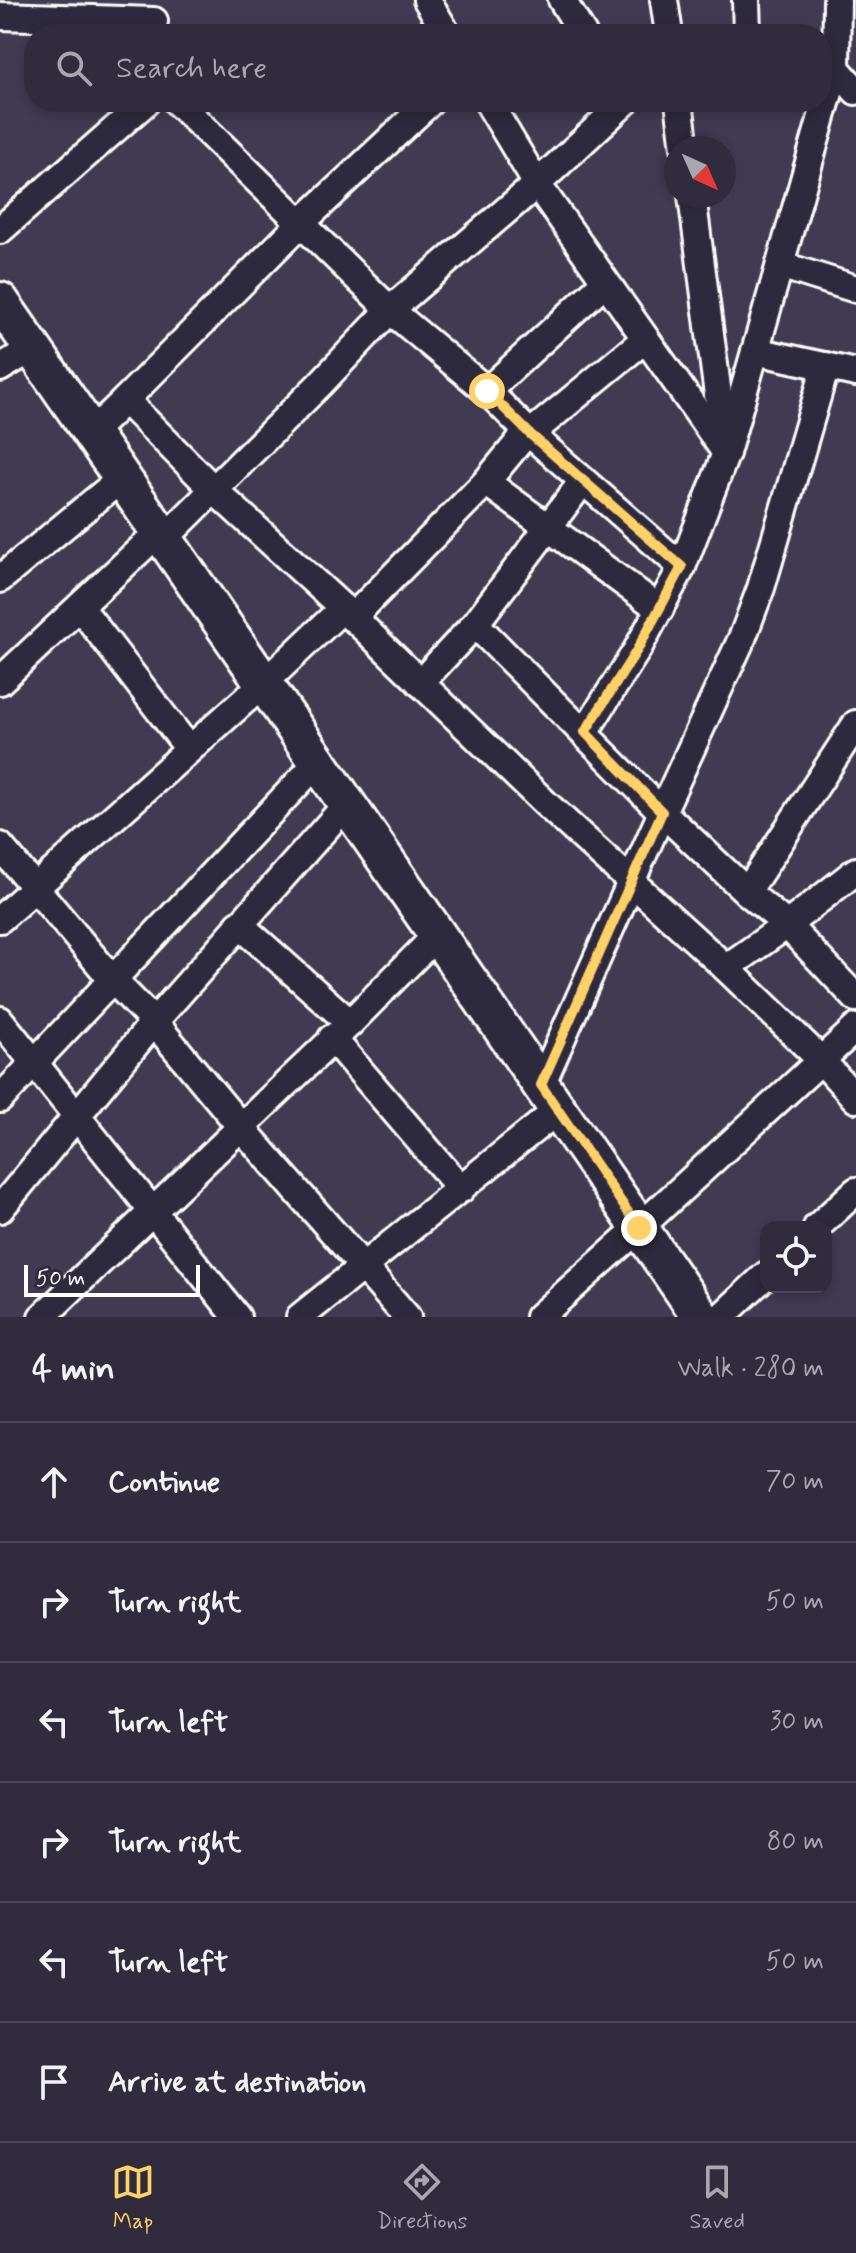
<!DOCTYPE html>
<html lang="en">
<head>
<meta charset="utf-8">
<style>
	:root { --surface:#302c3d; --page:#383444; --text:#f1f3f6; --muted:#a8a7b0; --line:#4b4857; --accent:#ffd166 }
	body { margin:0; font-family:Mynerve,sans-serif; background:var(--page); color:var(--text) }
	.controls { position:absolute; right:24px; bottom:24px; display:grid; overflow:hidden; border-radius:16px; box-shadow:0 4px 12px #0003 }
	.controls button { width:72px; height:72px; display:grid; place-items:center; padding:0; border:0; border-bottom:2px solid var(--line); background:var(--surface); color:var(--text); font:40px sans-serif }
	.compass { position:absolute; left:664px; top:136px; width:72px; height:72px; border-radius:50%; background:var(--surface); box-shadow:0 4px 12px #0003; rotate:135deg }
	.scale { position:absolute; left:24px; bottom:20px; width:176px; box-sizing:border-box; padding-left:8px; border:4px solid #fff; border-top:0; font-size:22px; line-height:28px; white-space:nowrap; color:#fff; -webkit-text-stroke:6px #2f2a3d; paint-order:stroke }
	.stop { position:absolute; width:24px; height:24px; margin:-18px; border:6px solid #ffd166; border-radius:50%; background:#fff }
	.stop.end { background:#ffd166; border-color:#fff; box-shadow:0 2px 8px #0008 }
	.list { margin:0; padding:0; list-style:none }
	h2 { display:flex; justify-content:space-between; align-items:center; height:104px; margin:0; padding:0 32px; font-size:34px }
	h2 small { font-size:26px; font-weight:400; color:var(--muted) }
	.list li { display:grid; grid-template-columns:52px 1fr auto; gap:24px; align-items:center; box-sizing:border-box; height:120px; padding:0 32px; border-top:2px solid var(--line) }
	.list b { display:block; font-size:30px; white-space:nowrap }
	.list em { font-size:26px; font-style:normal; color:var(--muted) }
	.icon { flex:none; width:44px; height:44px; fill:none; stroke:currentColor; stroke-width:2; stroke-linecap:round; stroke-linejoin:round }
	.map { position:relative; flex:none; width:856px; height:1317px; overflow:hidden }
	.search { position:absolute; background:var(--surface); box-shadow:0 4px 12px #0003; left:24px; right:24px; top:24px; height:88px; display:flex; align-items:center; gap:20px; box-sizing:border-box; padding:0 28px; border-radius:32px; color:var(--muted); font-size:30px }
	.sheet { height:824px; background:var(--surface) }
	nav { display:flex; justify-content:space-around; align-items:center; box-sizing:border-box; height:112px; border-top:2px solid var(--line); background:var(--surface); font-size:22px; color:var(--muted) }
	nav a { display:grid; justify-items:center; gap:4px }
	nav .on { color:var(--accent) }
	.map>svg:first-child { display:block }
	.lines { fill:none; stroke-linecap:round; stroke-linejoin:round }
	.street-casing { stroke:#fff; stroke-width:32 }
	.secondary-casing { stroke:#fff; stroke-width:42 }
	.street { stroke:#2f2a3d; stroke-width:26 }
	.secondary { stroke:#2f2a3d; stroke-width:36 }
	.route { stroke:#ffd166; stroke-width:10 }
</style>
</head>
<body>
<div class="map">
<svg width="856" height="1317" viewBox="0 0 856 1317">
	<rect width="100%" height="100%" fill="#403b51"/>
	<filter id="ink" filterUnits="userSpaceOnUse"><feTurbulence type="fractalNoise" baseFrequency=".0125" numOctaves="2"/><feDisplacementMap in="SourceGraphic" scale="16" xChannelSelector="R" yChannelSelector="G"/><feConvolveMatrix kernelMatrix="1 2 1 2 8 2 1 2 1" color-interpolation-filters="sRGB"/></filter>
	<g filter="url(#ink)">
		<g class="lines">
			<g class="street-casing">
				<g id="street">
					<polyline points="427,0 447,34"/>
					<polyline points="562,0 583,34"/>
					<polyline points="664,0 669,34"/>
					<polyline points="746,0 747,34"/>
					<polyline points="0,16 154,21"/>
					<polyline points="825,64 836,68 856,91"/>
					<polyline points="177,102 390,310 487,391 530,434 682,567"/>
					<polyline points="488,102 537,184 726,453"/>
					<polyline points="679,102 685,148"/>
					<polyline points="692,196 724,441"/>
					<polyline points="0,230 146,102"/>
					<polyline points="780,265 856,289"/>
					<polyline points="755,351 856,373"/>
					<polyline points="0,368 33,348"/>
					<polyline points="487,391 605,282"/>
					<polyline points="125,400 301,223 430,102"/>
					<polyline points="91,433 125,400 214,490 343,608 545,803 726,968 821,1060 856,1099"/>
					<polyline points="530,434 645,339"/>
					<polyline points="486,482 660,609"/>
					<polyline points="164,539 319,385 390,310 537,184 625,102"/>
					<polyline points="0,579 122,478"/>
					<polyline points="80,607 189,749"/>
					<polyline points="352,618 486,482 528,431"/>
					<polyline points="475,624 662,812 747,892 787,925 856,998"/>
					<polyline points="0,681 159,532"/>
					<polyline points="420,683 475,624 583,481"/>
					<polyline points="585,732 637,650 682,567 726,453 836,68 837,0"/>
					<polyline points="0,846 112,979 154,1022 241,1127 407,1317"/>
					<polyline points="747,892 856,724"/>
					<polyline points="0,919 264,683 343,608"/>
					<polyline points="239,924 350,1023"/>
					<polyline points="726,968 787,925 856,871"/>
					<polyline points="0,1020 237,1317"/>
					<polyline points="332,1038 461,1189"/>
					<polyline points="541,1085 662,812 743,636 761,588 826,366"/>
					<polyline points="0,1099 318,762"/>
					<polyline points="0,1209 154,1022 347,804"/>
					<polyline points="817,1227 856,1191"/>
					<polyline points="42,1317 350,1023 437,935"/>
					<polyline points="300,1317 558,1110"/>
					<polyline points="539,1317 639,1228 856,1028"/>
					<polyline points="721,1317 766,1275"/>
				</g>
			</g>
			<g class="secondary-casing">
				<polyline id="secondary" points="0,301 701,1317"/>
			</g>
			<use href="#street" class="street"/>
			<use href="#secondary" class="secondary"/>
		</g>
	</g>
	<g class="lines" filter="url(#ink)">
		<polyline class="route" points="487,391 530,434 682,567 637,650 585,732 662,812 541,1085 639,1228"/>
	</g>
</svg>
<div class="controls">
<button><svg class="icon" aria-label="locate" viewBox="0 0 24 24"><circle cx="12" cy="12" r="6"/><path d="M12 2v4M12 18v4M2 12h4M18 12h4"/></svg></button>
</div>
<svg class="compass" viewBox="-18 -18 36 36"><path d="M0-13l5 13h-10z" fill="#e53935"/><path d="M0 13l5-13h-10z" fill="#a8a7b0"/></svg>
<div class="scale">50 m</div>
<div class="stop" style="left:487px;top:391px"></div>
<div class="stop end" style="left:639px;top:1228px"></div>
<div class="search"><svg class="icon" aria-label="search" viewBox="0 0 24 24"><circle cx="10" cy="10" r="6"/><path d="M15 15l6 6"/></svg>Search here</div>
</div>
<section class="sheet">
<h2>4 min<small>Walk · 280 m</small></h2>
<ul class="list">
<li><svg class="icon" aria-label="ahead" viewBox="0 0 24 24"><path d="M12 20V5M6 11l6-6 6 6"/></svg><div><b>Continue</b></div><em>70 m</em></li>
<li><svg class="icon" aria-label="right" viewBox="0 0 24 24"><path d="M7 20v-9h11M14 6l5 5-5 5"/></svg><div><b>Turn right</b></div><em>50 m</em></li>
<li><svg class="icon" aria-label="left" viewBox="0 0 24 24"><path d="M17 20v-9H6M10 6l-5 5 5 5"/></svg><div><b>Turn left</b></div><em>30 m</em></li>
<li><svg class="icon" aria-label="right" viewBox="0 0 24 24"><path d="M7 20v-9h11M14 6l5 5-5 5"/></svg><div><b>Turn right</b></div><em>80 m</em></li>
<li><svg class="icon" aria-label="left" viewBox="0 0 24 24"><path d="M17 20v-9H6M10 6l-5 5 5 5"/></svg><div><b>Turn left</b></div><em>50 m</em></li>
<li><svg class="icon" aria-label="arrive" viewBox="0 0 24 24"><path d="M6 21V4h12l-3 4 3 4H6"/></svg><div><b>Arrive at destination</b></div></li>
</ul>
</section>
<nav>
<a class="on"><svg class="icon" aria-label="map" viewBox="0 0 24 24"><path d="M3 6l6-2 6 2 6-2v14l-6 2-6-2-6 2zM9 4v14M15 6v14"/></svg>Map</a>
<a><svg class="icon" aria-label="directions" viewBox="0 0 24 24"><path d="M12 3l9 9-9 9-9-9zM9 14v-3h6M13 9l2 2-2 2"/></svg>Directions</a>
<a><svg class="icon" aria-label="saved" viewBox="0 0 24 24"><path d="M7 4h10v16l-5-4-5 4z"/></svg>Saved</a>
</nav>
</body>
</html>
